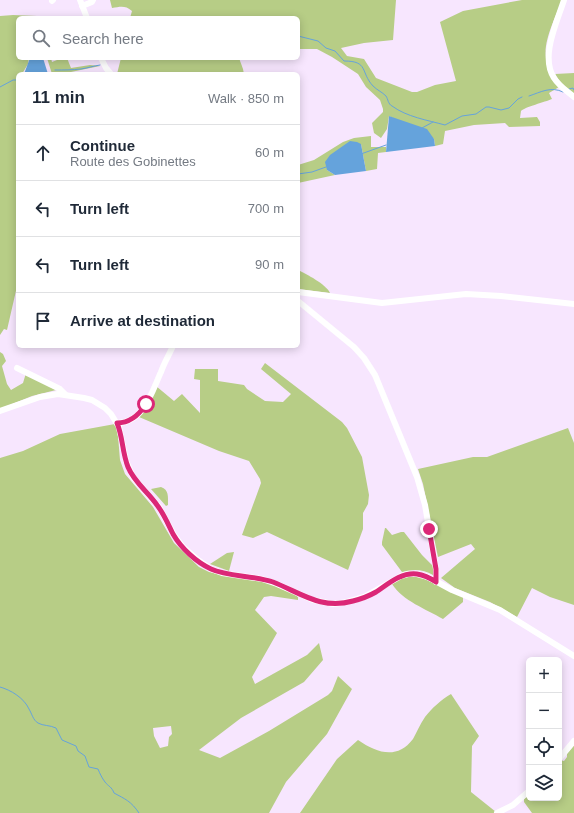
<!DOCTYPE html>
<html lang="en">
<head>
<meta charset="utf-8">
<style>
	:root { --surface:#fff; --page:#f6f6f7; --text:#1f2937; --muted:#747a83; --line:#e0e1e3 }
	body { margin:0; font-family:Helvetica,sans-serif; background:var(--page); color:var(--text) }
	.controls { position:absolute; right:12px; bottom:12px; display:grid; overflow:hidden; border-radius:6px; box-shadow:0 2px 10px #0003 }
	.controls button { width:36px; height:36px; display:grid; place-items:center; padding:0; border:0; border-bottom:1px solid var(--line); background:var(--surface); color:var(--text); font:20px sans-serif }
	.stop { position:absolute; width:12px; height:12px; margin:-9px; border:3px solid #db2777; border-radius:50%; background:#fff }
	.stop.end { background:#db2777; border-color:#fff; box-shadow:0 1px 4px #0008 }
	.list { margin:0; padding:0; list-style:none }
	h2 { display:flex; justify-content:space-between; align-items:center; height:52px; margin:0; padding:0 16px; font-size:17px }
	h2 small { font-size:13px; font-weight:400; color:var(--muted) }
	.list li { display:grid; grid-template-columns:26px 1fr auto; gap:12px; align-items:center; box-sizing:border-box; height:56px; padding:0 16px; border-top:1px solid var(--line) }
	.list b { display:block; font-size:15px; white-space:nowrap }
	.list p { margin:0; font-size:13px; white-space:nowrap; color:var(--muted) }
	.list em { font-size:13px; font-style:normal; color:var(--muted) }
	.icon { flex:none; width:22px; height:22px; fill:none; stroke:currentColor; stroke-width:2; stroke-linecap:round; stroke-linejoin:round }
	.map { position:relative; flex:none; width:574px; height:813px; overflow:hidden }
	.search { position:absolute; background:var(--surface); box-shadow:0 2px 10px #0003; left:16px; top:16px; width:284px; height:44px; display:flex; align-items:center; gap:10px; box-sizing:border-box; padding:0 14px; border-radius:6px; color:var(--muted); font-size:15px }
	.panel { position:absolute; background:var(--surface); box-shadow:0 2px 10px #0003; left:16px; top:72px; width:284px; height:276px; border-radius:6px }
	.map>svg:first-child { display:block }
	.green { fill:#b7cd86; fill-rule:evenodd }
	.water { fill:#65a3dc }
	.lines { fill:none; stroke-linecap:round; stroke-linejoin:round }
	.stream { stroke:#65a3dc; stroke-width:1 }
	.minor { stroke:#fff; stroke-width:6 }
	.route { stroke:#db2777; stroke-width:5 }
</style>
</head>
<body>
<div class="map">
<svg width="574" height="813" viewBox="0 0 574 813">
	<rect width="100%" height="100%" fill="#f7e6fe"/>
	<g class="green">
		<path d="M110 0H396L393 40 364 43 341 48 347 56 364 59 376 78 412 92H417L435 85 456 81 440 22 463 11 522 0H562C556 16 543 41 546 58 547 68 555 78 559 87L549 93 552 99C545 102 525 107 521 111L520 118 537 117 540 122V126L509 127 505 123 474 125 445 131 443 144 435 146 434 139 389 116 387 129 381 138 374 133 372 123 383 112V109L380 100 366 87 358 74 332 57 317 49H298V18H130L132 11C125 5 120 7 112 8Z"/>
		<polygon points="13,15 37,16 37,18 18,18 18,58 29,58 28,64 22,74 18,74 18,80 17,82 18,84 18,282 7,330 4,329 0,335 0,16"/>
		<polygon points="47,58 51,58 52,62 62,58 67,58 71,68 90,65 100,66 71,72 70,74 52,74"/>
		<polygon points="121,58 239,58 243,69 244,74 117,74"/>
		<polygon points="574,73 574,95 562,85 555,74"/>
		<polygon points="371,136 371,147 386,147 386,152 378,153 377,169 366,171 361,144 327,170 335,175 298,183 298,165 314,160 343,142 354,138"/>
		<path d="M298 270C306 274 326 284 330 293L298 289Z"/>
		<polygon points="0,352 3,354 6,361 2,366 7,384 11,390 23,383 26,373 56,390 32,396 0,409"/>
		<polygon points="265,363 342,422 347,428 362,457 369,495 368,504 363,513 363,529 348,570 267,532 253,538 242,535 261,483 260,479 249,461 219,451 139,417 156,386 174,401 182,394 200,413 200,380 194,379 195,369 218,369 218,381 244,385 247,389 265,401 283,402 291,394 261,369"/>
		<path d="M115 424 118 436 120 460 125 474 153 507 174 543 199 567 209 572 217 574 263 581 294 594 298 597V600L271 596 264 597 255 610 277 633 252 677 255 684 307 655 319 643 323 660 304 682 241 718 199 750 220 758 269 731 328 695 332 691 338 676 352 689 327 734 286 782 269 813H0V458L23 451 60 434ZM171 726 172 734 169 737 168 746 160 748 154 736 153 728Z"/>
		<polygon points="568,428 574,443 574,605 550,597 532,588 517,617 490,602 455,588 441,578 475,549 471,544 438,557 423,484 418,469 473,457 487,457"/>
		<path d="M161 487C169 490 168 496 168 505L166 506 151 489Z"/>
		<path d="M385 528H386L392 535 401 532H404L422 555 433 566V575C423 569 413 569 402 572L382 545V542Z"/>
		<polygon points="234,552 229,571 210,564 227,553"/>
		<path d="M405 577H420L463 597V602L443 619C426 609 403 601 392 584Z"/>
		<path d="M451 694 479 736 472 746 471 792 496 812 494 813H300L337 759 358 740C377 753 397 760 413 739 417 732 420 724 425 717 432 708 441 700 451 694Z"/>
		<polygon points="574,745 574,813 532,813 524,802 524,799 529,794 529,798 559,798 559,761 560,760 564,761 567,757 567,753"/>
	</g>
	<g class="water">
		<polygon points="30,58 43,58 48,74 24,74"/>
		<polygon points="389,116 427,129 434,139 435,146 386,152"/>
		<polygon points="350,141 357,142 361,144 366,171 335,175 327,170 325,162 330,155"/>
	</g>
	<g class="lines">
		<g class="stream">
			<path d="M298 36 318 41 326 48 335 51 344 61C369 61 360 72 373 86 377 90 382 92 386 96 388 99 388 104 392 106 407 117 427 120 445 125L462 116 476 114 486 107H489L501 110 509 108 518 99 522 97"/>
			<path d="M55 70C64 70 72 70 81 69 88 68 93 66 100 65"/>
			<polyline points="0,87 13,80 18,80"/>
			<polyline points="569,89 573,88 574,90"/>
			<path d="M529 96C541 92 551 86 563 92"/>
			<polyline points="422,128 433,122"/>
			<polyline points="361,154 386,145"/>
			<polyline points="298,174 312,172 326,167"/>
			<path d="M0 687C11 690 24 698 29 709 32 714 33 720 38 723 43 726 50 725 56 728L62 740 76 746 78 751 85 756 89 767 98 769C100 774 102 778 105 782 108 786 112 787 114 793 125 799 131 801 139 813"/>
		</g>
		<g class="minor">
			<polyline points="80,0 87,18"/>
			<path d="M564 0C557 22 540 57 554 78 559 86 567 91 574 97"/>
			<polyline points="52,1 53,0"/>
			<polyline points="82,6 92,2 93,0"/>
			<polyline points="101,58 106,68 111,74"/>
			<polyline points="298,292 382,303 466,294 501,296 574,304"/>
			<polyline points="298,301 354,347 364,358 375,375 417,477 425,505 436,569 436,582"/>
			<polyline points="17,368 60,389 65,394"/>
			<polyline points="0,411 40,397 58,394 84,398 92,400 105,408 111,414 119,427 126,461 133,477 159,507 174,535 183,547 198,560 211,569 222,573 262,579 277,584 313,600 333,604 347,602 364,597 401,576 408,574 417,574 428,577 452,590 500,610 574,656"/>
			<path d="M117 423C144 423 152 391 161 372 164 363 169 355 173 346"/>
			<polyline points="559,759 574,741"/>
			<polyline points="497,813 513,805 529,791"/>
		</g>
	</g>
	<g class="lines">
		<path class="route" d="M146 404C139 415 130 423 117 423 123 437 122 452 128 467 134 482 148 492 157 505 164 514 168 524 173 534 181 548 196 562 211 569 228 577 253 575 273 582 301 593 321 610 353 601 361 599 369 596 376 592 388 584 401 572 417 574 424 575 430 578 436 582V569L429 529"/>
	</g>
</svg>
<div class="controls">
<button>+</button>
<button>−</button>
<button><svg class="icon" aria-label="locate" viewBox="0 0 24 24"><circle cx="12" cy="12" r="6"/><path d="M12 2v4M12 18v4M2 12h4M18 12h4"/></svg></button>
<button><svg class="icon" aria-label="layers" viewBox="0 0 24 24"><path d="M12 4l9 5-9 5-9-5zM3 14l9 5 9-5"/></svg></button>
</div>
<div class="stop" style="left:146px;top:404px"></div>
<div class="stop end" style="left:429px;top:529px"></div>
<div class="search"><svg class="icon" aria-label="search" viewBox="0 0 24 24"><circle cx="10" cy="10" r="6"/><path d="M15 15l6 6"/></svg>Search here</div>
<section class="panel">
<h2>11 min<small>Walk · 850 m</small></h2>
<ul class="list">
<li><svg class="icon" aria-label="ahead" viewBox="0 0 24 24"><path d="M12 20V5M6 11l6-6 6 6"/></svg><div><b>Continue</b><p>Route des Gobinettes</p></div><em>60 m</em></li>
<li><svg class="icon" aria-label="left" viewBox="0 0 24 24"><path d="M17 20v-9H6M10 6l-5 5 5 5"/></svg><div><b>Turn left</b></div><em>700 m</em></li>
<li><svg class="icon" aria-label="left" viewBox="0 0 24 24"><path d="M17 20v-9H6M10 6l-5 5 5 5"/></svg><div><b>Turn left</b></div><em>90 m</em></li>
<li><svg class="icon" aria-label="arrive" viewBox="0 0 24 24"><path d="M6 21V4h12l-3 4 3 4H6"/></svg><div><b>Arrive at destination</b></div></li>
</ul>
</section>
</div>
</body>
</html>
